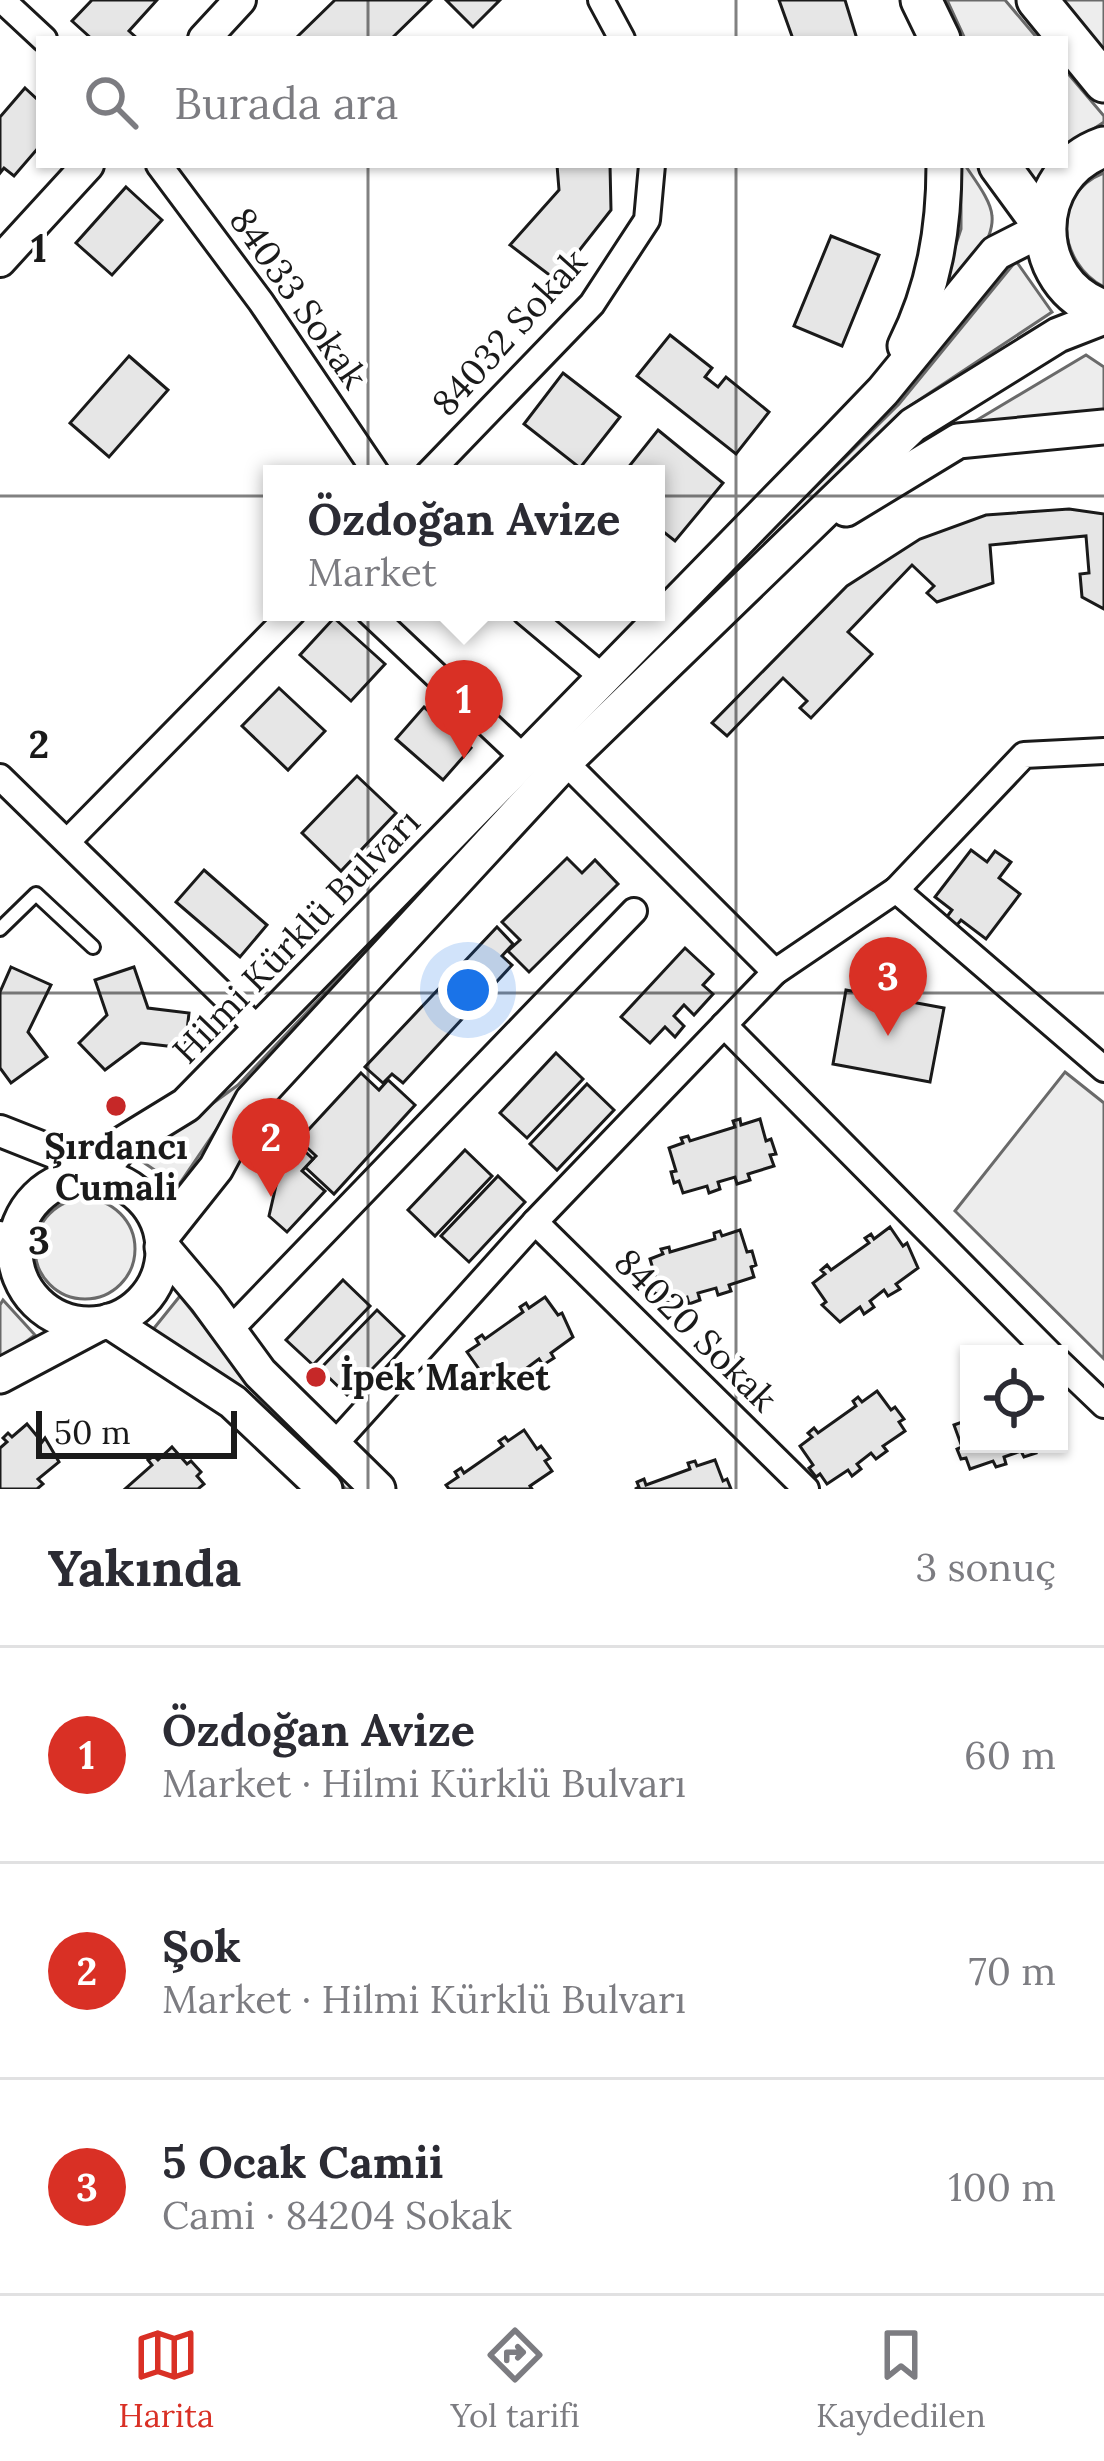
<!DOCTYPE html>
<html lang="tr">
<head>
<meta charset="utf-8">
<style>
	:root { --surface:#fff; --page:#f2f2f3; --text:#2b2b33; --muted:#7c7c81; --line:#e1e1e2; --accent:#d93025 }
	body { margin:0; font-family:Lora,serif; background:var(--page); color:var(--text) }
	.controls { position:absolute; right:36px; bottom:36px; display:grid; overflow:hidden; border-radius:0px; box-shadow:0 3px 9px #0004 }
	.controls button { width:108px; height:108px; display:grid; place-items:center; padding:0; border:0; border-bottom:3px solid var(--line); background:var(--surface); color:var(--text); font:60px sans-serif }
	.scale { position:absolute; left:36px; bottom:30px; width:201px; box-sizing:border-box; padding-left:12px; border:6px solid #1a1a1a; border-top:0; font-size:33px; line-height:42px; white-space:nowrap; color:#1a1a1a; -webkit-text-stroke:9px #fff; paint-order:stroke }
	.you { position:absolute; left:468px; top:990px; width:42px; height:42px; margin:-30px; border:9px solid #fff; border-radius:50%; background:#1a73e8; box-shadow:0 0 0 18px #1a73e833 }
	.badge { display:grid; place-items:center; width:78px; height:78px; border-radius:50%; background:var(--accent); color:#fff; font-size:39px; font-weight:700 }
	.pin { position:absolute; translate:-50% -99px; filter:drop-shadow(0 3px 6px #0008) }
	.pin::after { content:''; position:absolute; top:63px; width:42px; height:36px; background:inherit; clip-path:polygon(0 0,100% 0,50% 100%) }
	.popup { position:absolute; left:263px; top:465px; width:402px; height:156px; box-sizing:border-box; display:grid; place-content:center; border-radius:0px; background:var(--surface); filter:drop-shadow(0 3px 9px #0005); font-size:39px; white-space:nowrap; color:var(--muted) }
	.popup b { font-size:45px; color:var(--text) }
	.popup::after { content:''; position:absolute; left:50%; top:100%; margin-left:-24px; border:24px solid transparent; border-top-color:var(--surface) }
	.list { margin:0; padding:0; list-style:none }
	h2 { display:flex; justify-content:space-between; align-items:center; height:156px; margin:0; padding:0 48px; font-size:51px }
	h2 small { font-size:39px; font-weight:400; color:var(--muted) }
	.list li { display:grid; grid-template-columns:78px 1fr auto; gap:36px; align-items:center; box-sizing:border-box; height:216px; padding:0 48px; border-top:3px solid var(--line) }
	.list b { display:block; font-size:45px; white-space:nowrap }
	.list p { margin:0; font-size:39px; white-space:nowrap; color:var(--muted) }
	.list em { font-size:39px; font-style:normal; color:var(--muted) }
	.icon { flex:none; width:66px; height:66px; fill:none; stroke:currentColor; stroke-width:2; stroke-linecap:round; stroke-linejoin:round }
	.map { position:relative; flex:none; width:1104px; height:1489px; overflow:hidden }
	.search { position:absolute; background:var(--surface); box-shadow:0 3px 9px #0004; left:36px; right:36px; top:36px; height:132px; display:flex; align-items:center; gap:30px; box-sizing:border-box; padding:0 42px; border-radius:0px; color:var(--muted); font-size:45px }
	.sheet { height:804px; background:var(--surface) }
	nav { display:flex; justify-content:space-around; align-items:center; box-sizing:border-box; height:168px; border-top:3px solid var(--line); background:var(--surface); font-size:33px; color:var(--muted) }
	nav a { display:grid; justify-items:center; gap:6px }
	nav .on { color:var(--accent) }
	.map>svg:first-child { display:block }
	.green { fill:#ededed; stroke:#6a6a6a; stroke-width:3 }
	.building { fill:#e6e6e6; stroke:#1a1a1a; stroke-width:3 }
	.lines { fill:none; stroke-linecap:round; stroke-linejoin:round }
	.service-casing { stroke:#1a1a1a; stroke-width:18 }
	.minor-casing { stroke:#1a1a1a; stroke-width:30 }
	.tertiary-casing { stroke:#1a1a1a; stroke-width:36 }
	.secondary-casing { stroke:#1a1a1a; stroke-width:39 }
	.primary-casing { stroke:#1a1a1a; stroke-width:45 }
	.service { stroke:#fff; stroke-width:12 }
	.minor { stroke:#fff; stroke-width:24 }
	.tertiary { stroke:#fff; stroke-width:30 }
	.secondary { stroke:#fff; stroke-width:33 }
	.primary { stroke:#fff; stroke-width:39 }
	.grid { fill:none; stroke:#1a1a1a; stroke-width:3; stroke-opacity:0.55 }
	.poi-dot { fill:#c62828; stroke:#fff; stroke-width:4.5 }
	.labels { text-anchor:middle; stroke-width:9; stroke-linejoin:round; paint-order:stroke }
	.street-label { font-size:36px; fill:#1a1a1a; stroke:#fff }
	.poi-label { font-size:36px; font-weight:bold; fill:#1a1a1a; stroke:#fff }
	.grid-label { font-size:39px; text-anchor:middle; font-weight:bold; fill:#1a1a1a; stroke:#fff; stroke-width:9; stroke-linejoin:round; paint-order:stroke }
</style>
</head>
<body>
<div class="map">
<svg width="1104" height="1489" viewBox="0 0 1104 1489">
	<rect width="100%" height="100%" fill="#fff"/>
	<g class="green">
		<polygon points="947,0 1005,0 1038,39 965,39"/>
		<polygon points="1057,0 1104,0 1104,53"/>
		<polygon points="1065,70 1104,116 1104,122 1065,148"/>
		<path d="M961 165H965C974 179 991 200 992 216 995 246 955 285 936 305L961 229Z"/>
		<path d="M1104 173V287C1058 263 1050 194 1104 173Z"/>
		<polygon points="1016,261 1052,312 904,410 628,680 244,1089 178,1186 137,1158 238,1085 625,676 899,404"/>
		<polygon points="1086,355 1104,367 1104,420 957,432"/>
		<polygon points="1065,1072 1104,1103 1104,1359 955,1211"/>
		<circle cx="85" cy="1249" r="50"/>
		<polygon points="180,1296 256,1391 358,1489 346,1489 247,1393 151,1332"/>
		<polygon points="3,1300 35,1335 0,1361 0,1305"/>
	</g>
	<g class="building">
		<polygon points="92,0 157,0 129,31 138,39 92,39 72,21"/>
		<polygon points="335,0 431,0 391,39 295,39"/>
		<polygon points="446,0 500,0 473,27"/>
		<polygon points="779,0 845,0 857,39 793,39"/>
		<polygon points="25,88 39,101 39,147 14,176 4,168 0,173 0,117"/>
		<polygon points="557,165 610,165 611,210 556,280 510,245 559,190"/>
		<polygon points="126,187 162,220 112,275 76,243"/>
		<polygon points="831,236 879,255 842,346 794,326"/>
		<polygon points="670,335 712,368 705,377 718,387 726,377 769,412 736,454 637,376"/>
		<polygon points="129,356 168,390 109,457 70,423"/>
		<polygon points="563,373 620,417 580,468 524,424"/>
		<polygon points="658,430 723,483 675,541 656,526 656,474 623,474"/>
		<polygon points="1069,509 1104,514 1104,609 1082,597 1080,574 1089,573 1086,536 990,545 993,583 937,602 927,593 934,586 912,565 848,632 872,654 811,718 800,708 807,701 783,678 727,736 712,723 847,586 920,539 986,515"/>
		<polygon points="334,618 385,664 351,701 300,655"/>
		<polygon points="279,688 325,731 288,770 242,726"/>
		<polygon points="424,707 471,748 443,780 396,739"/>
		<polygon points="357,776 396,813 341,871 302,833"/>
		<polygon points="971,850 987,862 995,851 1011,862 999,878 1020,894 986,939 961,920 953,930 943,922 952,910 935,897"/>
		<polygon points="567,858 582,873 595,860 618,884 529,972 508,951 520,940 502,922"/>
		<polygon points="204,870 267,925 240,957 176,902"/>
		<polygon points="497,927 513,944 502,956 512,965 403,1083 392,1074 383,1083 365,1067"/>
		<polygon points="685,948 713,974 703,985 713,994 694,1015 684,1005 674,1016 684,1026 675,1037 665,1027 650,1043 621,1017"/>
		<polygon points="11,967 51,985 28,1032 47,1057 11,1083 0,1068 0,992"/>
		<polygon points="134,967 148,1008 189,1013 185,1048 141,1043 105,1070 79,1043 107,1015 95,980"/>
		<polygon points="846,990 944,1008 930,1082 833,1064"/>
		<polygon points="556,1053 583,1079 527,1138 500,1113"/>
		<polygon points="361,1073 379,1090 388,1080 415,1105 334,1194 305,1167 316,1156 299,1140"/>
		<polygon points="587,1084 614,1110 557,1170 530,1144"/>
		<polygon points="740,1119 741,1125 760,1119 766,1141 771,1139 776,1154 770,1155 774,1166 748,1174 750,1180 737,1184 735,1177 718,1182 720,1189 709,1193 707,1186 683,1193 679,1181 674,1183 671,1172 676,1171 669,1148 683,1143 681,1138 688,1136 690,1141 735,1127 733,1121"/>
		<polygon points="296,1143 313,1159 302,1171 325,1191 287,1232 269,1216 278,1177"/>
		<polygon points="465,1150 492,1176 435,1236 408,1210"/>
		<polygon points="498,1176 525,1202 469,1262 441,1236"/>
		<polygon points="890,1227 903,1246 907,1243 918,1268 896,1284 900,1289 888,1296 884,1290 870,1301 874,1307 864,1314 860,1307 840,1322 822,1305 826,1302 813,1283 825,1274 821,1270 827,1265 831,1270 869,1243 865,1238 871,1234 874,1239"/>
		<polygon points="740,1230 747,1252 752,1251 756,1265 751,1267 754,1277 729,1285 731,1291 718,1295 716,1288 698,1293 700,1300 689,1304 687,1297 663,1304 660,1293 655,1294 651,1283 657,1282 650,1259 663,1254 661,1249 669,1247 670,1252 715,1239 714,1233 720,1231 722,1236"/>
		<polygon points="343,1280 370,1306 313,1365 286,1340"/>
		<polygon points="545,1297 558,1315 562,1313 573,1337 551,1353 554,1358 543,1365 539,1359 524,1370 528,1376 519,1382 514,1376 494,1391 477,1375 481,1372 467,1352 479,1344 476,1339 482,1335 485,1339 523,1312 520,1307 526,1303 529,1308"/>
		<polygon points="377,1310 404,1336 347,1395 320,1369"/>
		<polygon points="877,1391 891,1410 895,1407 904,1419 899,1422 905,1431 883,1446 887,1451 876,1459 871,1453 857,1464 861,1469 852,1476 848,1470 827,1484 820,1474 816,1477 809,1468 813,1465 800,1446 812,1437 808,1433 814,1428 818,1433 856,1406 853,1401 858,1397 862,1402"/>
		<polygon points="969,1413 969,1444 1042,1444 1034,1447 1036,1453 1024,1457 1021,1451 1004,1457 1006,1464 996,1467 993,1461 970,1469 966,1458 961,1459 957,1449 962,1447 954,1425 968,1420 965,1414"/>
		<polygon points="27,1424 42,1442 45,1438 59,1462 38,1479 43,1484 37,1489 0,1489 0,1448 7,1442 3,1438 8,1433 12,1437"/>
		<polygon points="524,1430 537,1449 541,1446 550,1458 545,1461 552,1471 530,1486 532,1489 449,1489 446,1485 458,1477 455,1472 461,1468 464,1473 503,1446 499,1441 505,1437 508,1441"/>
		<polygon points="172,1447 187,1464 191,1461 201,1472 197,1476 204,1484 198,1489 125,1489 152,1465 148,1460 154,1456 158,1460"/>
		<polygon points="715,1460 723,1481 727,1479 731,1489 635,1489 639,1487 637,1482 644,1479 646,1485 690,1469 688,1463 695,1461 697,1466"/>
	</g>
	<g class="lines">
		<g class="service-casing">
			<polyline id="service" points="0,929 36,894 93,947"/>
		</g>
		<g class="minor-casing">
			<g id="minor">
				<polyline points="2,0 44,39"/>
				<polyline points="601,0 622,39"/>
				<polyline points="159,165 261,302 377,474"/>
				<polyline points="428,474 592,304 647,220 652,165"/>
				<polyline points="369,612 525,759"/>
				<polyline points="525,612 606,680"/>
				<polyline points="0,777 260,1031"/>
				<polyline points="69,840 293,612"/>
				<polyline points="896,890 1024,755 1104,751"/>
				<polyline points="775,972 896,890 1104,1069"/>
				<polyline points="724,1025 1050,1354"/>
				<polyline points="535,1222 806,1489"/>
				<polyline points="230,1330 634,911"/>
				<polyline points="1059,1362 1104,1405"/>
				<polyline points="334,1445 535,1222 775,972 565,762"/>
			</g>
		</g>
		<g class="tertiary-casing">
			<g id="tertiary">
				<polyline points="204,39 240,0"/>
				<polyline points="0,261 88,165"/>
				<polyline points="0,1131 61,1155 86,1177"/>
				<polyline points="0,1237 14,1248"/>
			</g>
		</g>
		<g class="secondary-casing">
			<g id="secondary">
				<path d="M905 346C934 288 944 229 944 165"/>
				<polyline points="846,509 958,441 1104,427"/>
				<polyline points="96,1176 124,1143 186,1105 835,441 883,391 996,253 1045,228"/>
				<circle cx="89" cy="1250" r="74"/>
				<polyline points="162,1236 216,1168 252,1101 565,762 913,425 1058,335 1104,317"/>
				<polyline points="162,1247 206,1299 260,1373 378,1489"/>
				<polyline points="109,1321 233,1402 325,1489"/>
				<polyline points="0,1376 98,1324"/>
			</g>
		</g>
		<g class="primary-casing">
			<g id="primary">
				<polyline points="921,0 940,39"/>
				<polyline points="1037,0 1104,82"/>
				<path d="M1104 147C1027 174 1026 284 1104 310"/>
				<polyline points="999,165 1045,228"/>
			</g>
		</g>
		<use href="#service" class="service"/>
		<use href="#minor" class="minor"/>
		<use href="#tertiary" class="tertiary"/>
		<use href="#secondary" class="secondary"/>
		<use href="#primary" class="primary"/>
	</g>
	<path class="grid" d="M368 0V39M736 0V39M368 165V1489M736 165V1489M0 496H1104M0 993H1104"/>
	<g class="poi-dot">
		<circle cx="116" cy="1106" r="12"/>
		<circle cx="316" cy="1377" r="12"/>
	</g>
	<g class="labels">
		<g class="street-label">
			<text transform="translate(299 298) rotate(55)" y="13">84033 Sokak</text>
			<text transform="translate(509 332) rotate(-48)" y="13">84032 Sokak</text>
			<text transform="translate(296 936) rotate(-46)" y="13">Hilmi Kürklü Bulvarı</text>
			<text transform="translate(696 1330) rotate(45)" y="13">84020 Sokak</text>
		</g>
		<g class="poi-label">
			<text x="116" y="1159">Şırdancı<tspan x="116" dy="41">Cumali</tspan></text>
			<text x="340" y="1390" text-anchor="start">İpek Market</text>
		</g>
	</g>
	<g class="grid-label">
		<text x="39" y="262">1</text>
		<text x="39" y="758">2</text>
		<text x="39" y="1254">3</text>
	</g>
</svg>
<div class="controls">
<button><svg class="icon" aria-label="locate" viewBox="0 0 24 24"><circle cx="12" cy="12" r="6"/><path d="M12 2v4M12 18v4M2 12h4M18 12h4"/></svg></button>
</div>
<div class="scale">50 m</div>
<div class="you"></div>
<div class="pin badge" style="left:464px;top:759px">1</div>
<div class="popup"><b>Özdoğan Avize</b>Market</div>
<div class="pin badge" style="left:271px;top:1197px">2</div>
<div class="pin badge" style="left:888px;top:1036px">3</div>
<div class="search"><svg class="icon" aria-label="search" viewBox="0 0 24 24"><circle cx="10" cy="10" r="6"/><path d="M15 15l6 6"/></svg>Burada ara</div>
</div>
<section class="sheet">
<h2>Yakında<small>3 sonuç</small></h2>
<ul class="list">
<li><span class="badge">1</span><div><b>Özdoğan Avize</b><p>Market · Hilmi Kürklü Bulvarı</p></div><em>60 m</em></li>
<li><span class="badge">2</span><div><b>Şok</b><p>Market · Hilmi Kürklü Bulvarı</p></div><em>70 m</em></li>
<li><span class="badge">3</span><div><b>5 Ocak Camii</b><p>Cami · 84204 Sokak</p></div><em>100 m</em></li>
</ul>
</section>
<nav>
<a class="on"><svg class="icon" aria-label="map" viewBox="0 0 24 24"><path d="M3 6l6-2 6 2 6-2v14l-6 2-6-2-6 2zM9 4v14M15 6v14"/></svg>Harita</a>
<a><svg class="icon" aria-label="directions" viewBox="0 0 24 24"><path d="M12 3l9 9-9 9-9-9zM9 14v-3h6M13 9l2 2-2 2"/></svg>Yol tarifi</a>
<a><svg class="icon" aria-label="saved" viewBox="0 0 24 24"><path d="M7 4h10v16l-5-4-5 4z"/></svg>Kaydedilen</a>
</nav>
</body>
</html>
